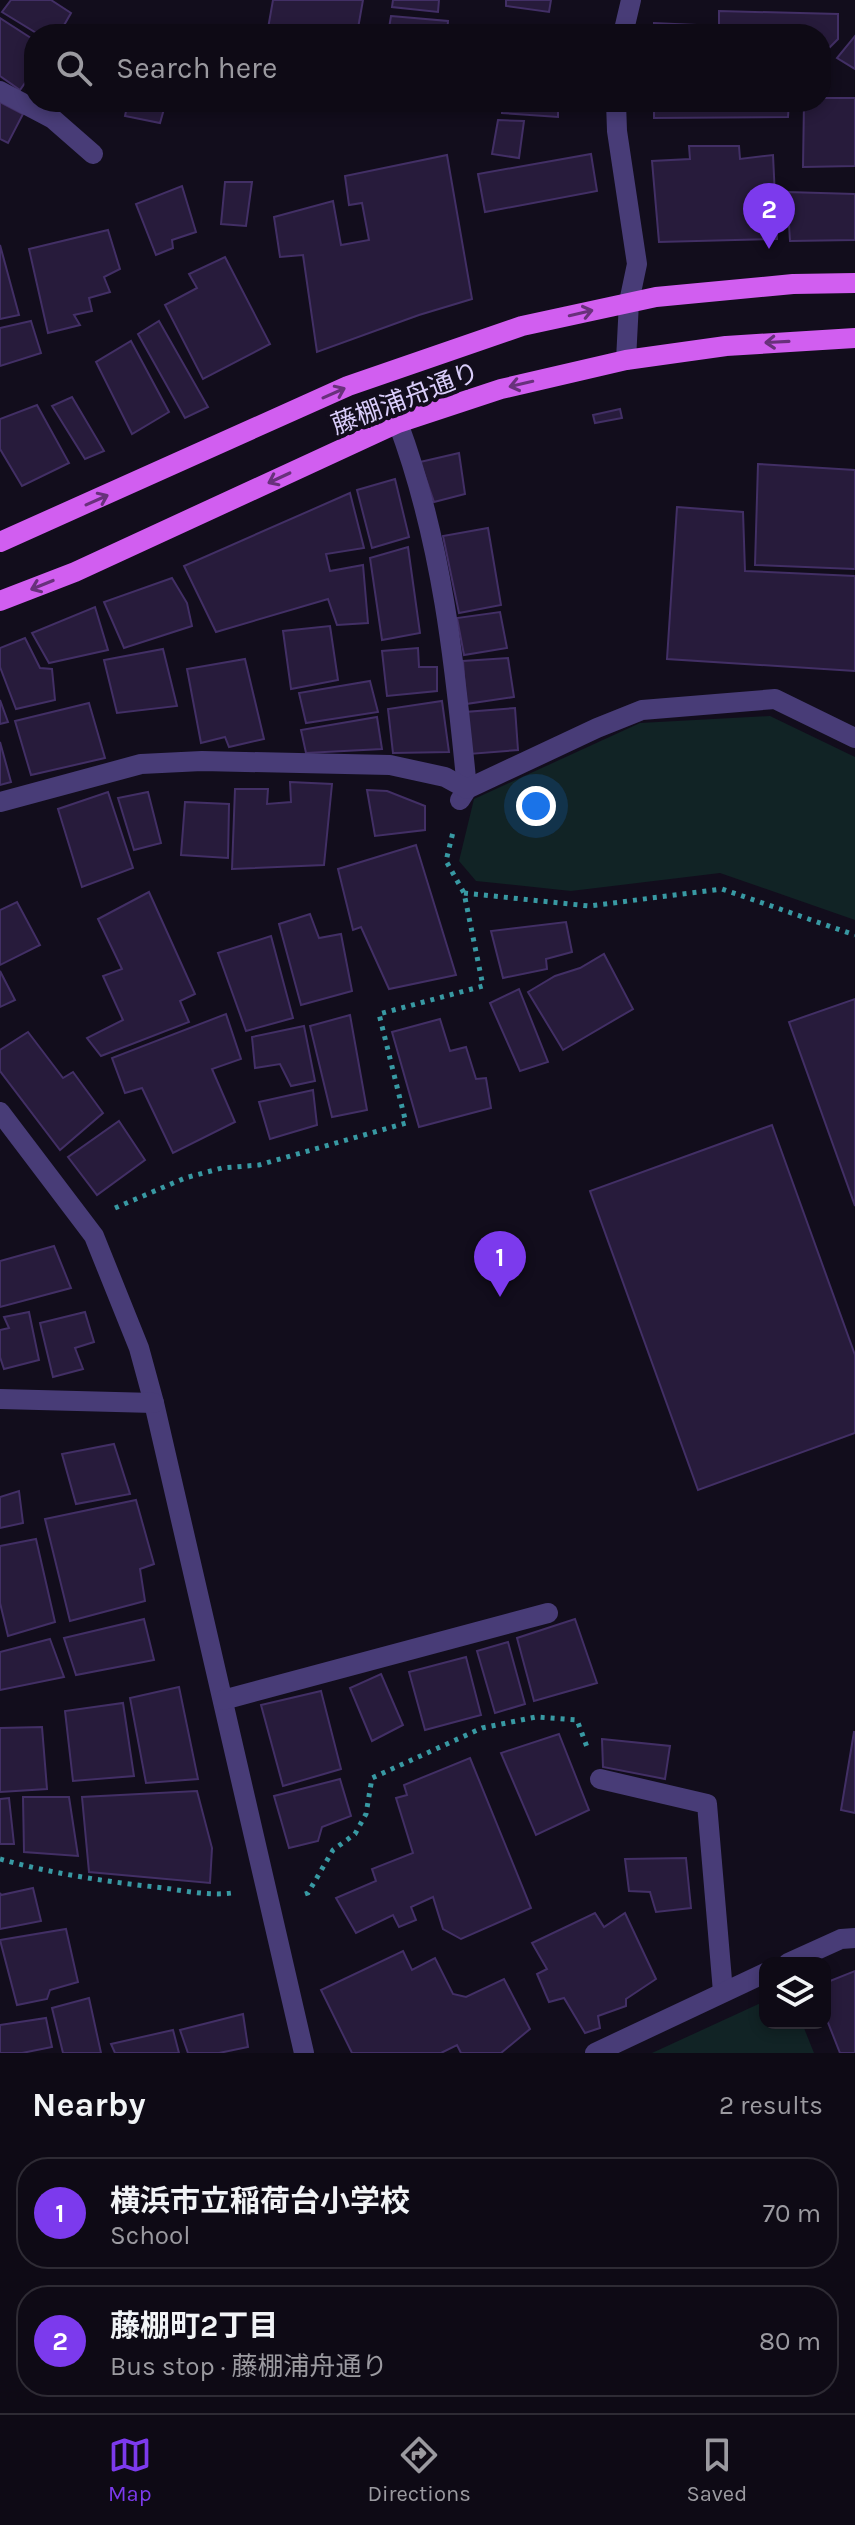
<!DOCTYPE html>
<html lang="en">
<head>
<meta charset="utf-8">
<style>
	:root { --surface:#0e0a15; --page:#1c1822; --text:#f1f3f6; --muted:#9b9aa0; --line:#2e2b34; --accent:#7c3aed }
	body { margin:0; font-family:Karla,"Noto Sans JP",sans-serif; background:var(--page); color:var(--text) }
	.controls { position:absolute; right:24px; bottom:24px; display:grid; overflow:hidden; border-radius:16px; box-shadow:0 4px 12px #0003 }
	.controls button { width:72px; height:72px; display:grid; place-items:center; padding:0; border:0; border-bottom:2px solid var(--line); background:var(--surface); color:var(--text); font:40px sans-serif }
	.you { position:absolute; left:536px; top:806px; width:28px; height:28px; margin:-20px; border:6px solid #fff; border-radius:50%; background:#1a73e8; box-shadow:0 0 0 12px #1a73e833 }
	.badge { display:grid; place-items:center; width:52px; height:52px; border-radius:50%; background:var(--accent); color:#fff; font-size:26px; font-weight:700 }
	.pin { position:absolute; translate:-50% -66px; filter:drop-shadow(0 2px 4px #0008) }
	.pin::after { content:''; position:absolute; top:42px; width:28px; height:24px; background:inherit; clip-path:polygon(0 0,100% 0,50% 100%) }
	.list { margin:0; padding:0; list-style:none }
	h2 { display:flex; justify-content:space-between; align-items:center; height:104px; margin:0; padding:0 32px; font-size:34px }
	h2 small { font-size:26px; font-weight:400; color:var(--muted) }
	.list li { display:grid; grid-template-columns:52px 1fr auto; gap:24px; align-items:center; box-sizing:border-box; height:112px; margin:0 16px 16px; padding:0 16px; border:2px solid var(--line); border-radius:32px }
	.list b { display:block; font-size:30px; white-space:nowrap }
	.list p { margin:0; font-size:26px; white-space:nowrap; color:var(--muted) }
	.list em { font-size:26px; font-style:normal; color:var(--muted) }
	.icon { flex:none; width:44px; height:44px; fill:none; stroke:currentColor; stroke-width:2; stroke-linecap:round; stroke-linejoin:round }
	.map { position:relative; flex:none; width:855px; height:2053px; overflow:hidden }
	.search { position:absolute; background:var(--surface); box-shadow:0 4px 12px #0003; left:24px; right:24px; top:24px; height:88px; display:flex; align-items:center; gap:20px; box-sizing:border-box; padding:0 28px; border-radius:32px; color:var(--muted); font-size:30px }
	.sheet { height:360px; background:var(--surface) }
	nav { display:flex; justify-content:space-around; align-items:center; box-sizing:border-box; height:112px; border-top:2px solid var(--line); background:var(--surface); font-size:22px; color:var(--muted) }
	nav a { display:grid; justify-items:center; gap:4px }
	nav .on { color:var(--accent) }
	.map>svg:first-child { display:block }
	.green { fill:#112325 }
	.building { fill:#271b3b; stroke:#422f65; stroke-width:2 }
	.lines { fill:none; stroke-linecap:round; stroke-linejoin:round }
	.path { stroke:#3899a3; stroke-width:5; stroke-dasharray:4 6; stroke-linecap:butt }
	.service { stroke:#483c77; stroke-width:20 }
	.minor { stroke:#483c77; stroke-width:20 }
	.primary { stroke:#d15ef0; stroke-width:20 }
	.oneway { stroke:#68317b }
	.labels { text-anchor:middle; stroke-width:8; stroke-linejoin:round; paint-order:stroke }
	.street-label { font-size:26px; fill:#d9cdfa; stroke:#120d1c }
</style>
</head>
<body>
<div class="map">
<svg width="855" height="2053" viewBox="0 0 855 2053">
	<rect width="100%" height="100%" fill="#120d1c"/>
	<g class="green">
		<polygon points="770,716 855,757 855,920 720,873 571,891 476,881 459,861 474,799 640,723"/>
		<polygon points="765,2001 765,2023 802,2023 814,2053 652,2053"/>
	</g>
	<g class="building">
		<polygon points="11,0 51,0 71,13 59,34 38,34 2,12"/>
		<polygon points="273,0 363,0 357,34 267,34"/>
		<polygon points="393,0 439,0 438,12 392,7"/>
		<polygon points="506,0 551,0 549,12 506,6"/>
		<polygon points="719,11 838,14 838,39 821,56 821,34 654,34 654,23 719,26"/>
		<polygon points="391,16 448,21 447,34 388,34"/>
		<polygon points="0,18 34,40 34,70 20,90 0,76"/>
		<polygon points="73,27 96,34 71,34"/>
		<polygon points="855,36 855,69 837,58"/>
		<polygon points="821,98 855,98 855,166 803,167 804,102 821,102"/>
		<polygon points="0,102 23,114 8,143 0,139"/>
		<polygon points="128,102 166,102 160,123 125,116"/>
		<polygon points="502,102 558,102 558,117 502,113"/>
		<polygon points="654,102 789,102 788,117 654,118"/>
		<polygon points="498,120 524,121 519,158 492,154"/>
		<polygon points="689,146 739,146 740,159 773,155 777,239 659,242 652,161 690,159"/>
		<polygon points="591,154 597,191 485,212 478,174"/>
		<polygon points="447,155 472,299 419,315 317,352 303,255 280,257 274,217 333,201 341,245 369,240 362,203 349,205 345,176"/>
		<polygon points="225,182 252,182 246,226 221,224"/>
		<polygon points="182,186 196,232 172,240 173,248 156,255 136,204"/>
		<polygon points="787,192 855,194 855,240 790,241"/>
		<polygon points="108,230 120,269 104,277 110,292 89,298 92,311 74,315 80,325 48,333 29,249"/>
		<polygon points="0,245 19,315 0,319"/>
		<polygon points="225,257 270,344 203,379 165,305 197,288 189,274"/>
		<polygon points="31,321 41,353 0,366 0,328"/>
		<polygon points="159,321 208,407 185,418 138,334"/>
		<polygon points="131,341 169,412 132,434 96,362"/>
		<polygon points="72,397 104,451 85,459 52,406"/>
		<polygon points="37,405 69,463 22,486 0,449 0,419"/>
		<polygon points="620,409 622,418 595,423 593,415"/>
		<polygon points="459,453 465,494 434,502 420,462"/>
		<polygon points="758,464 855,470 855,569 755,565"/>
		<polygon points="395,479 409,537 372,548 357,490"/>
		<polygon points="350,493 364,548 326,554 330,571 363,565 368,623 337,625 328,599 216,632 184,566"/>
		<polygon points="677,507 743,512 745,571 855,576 855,671 667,659"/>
		<polygon points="488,528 501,605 459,613 443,536"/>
		<polygon points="408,547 420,633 382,640 370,558"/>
		<polygon points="172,578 187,603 192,626 124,648 104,602"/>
		<polygon points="95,607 108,650 49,663 32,633"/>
		<polygon points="500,612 507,648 464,655 457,618"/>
		<polygon points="330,626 338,680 291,689 283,631"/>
		<polygon points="25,638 40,668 52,669 55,700 16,709 0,667 0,648"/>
		<polygon points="418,648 419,667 437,667 437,691 387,696 382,651"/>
		<polygon points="163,649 177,706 117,713 104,660"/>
		<polygon points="508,658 514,697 466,704 463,661"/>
		<polygon points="245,659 264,739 229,747 225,737 201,743 187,669"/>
		<polygon points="370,681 378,712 306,723 299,693"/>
		<polygon points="0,700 8,722 0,724"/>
		<polygon points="442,701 449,752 393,753 388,709"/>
		<polygon points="89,703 105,758 31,775 15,721"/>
		<polygon points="515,708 518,750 469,754 465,712"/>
		<polygon points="377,717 382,749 306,753 301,730"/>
		<polygon points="0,742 11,782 0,785"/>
		<polygon points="290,782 332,784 324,865 232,869 235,789 268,789 267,804 291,802"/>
		<polygon points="367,790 387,791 425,806 425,830 375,836"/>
		<polygon points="108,792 133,868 82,887 58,809"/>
		<polygon points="148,792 161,843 134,850 118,798"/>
		<polygon points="185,802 229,804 228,858 181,855"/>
		<polygon points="416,845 456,975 389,989 361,927 353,930 338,869"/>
		<polygon points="149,892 195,994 180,1001 189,1022 101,1056 87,1038 123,1020 103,976 122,969 98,919"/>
		<polygon points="17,902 40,945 0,965 0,910"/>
		<polygon points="310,914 319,938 341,934 352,991 301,1005 279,924"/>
		<polygon points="566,922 572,952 546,959 547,969 503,978 491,931"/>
		<polygon points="271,936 293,1018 246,1031 218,953"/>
		<polygon points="604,954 633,1009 563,1050 528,992 555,976 580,968"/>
		<polygon points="0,971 15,1000 0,1007"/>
		<polygon points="519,989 548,1062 520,1071 490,1003"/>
		<polygon points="855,999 855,1206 789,1022"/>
		<polygon points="226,1014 241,1059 212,1069 235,1122 173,1153 142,1088 125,1093 112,1058"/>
		<polygon points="350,1015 367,1110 332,1117 310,1026"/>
		<polygon points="440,1019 450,1051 466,1047 476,1079 486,1078 491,1108 419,1127 392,1032"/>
		<polygon points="304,1026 315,1081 291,1086 280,1064 255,1068 252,1037"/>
		<polygon points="28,1032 63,1078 73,1072 103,1113 60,1150 0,1071 0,1050"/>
		<polygon points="313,1090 317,1125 270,1139 259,1102"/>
		<polygon points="119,1121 145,1160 97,1195 68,1157"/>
		<polygon points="772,1125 855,1355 855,1433 698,1490 590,1191"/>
		<polygon points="54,1246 71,1288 0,1307 0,1261"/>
		<polygon points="29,1312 39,1360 4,1369 0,1357 0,1330 9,1328 4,1317"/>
		<polygon points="85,1312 94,1342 75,1348 83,1369 53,1377 40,1323"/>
		<polygon points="114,1444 130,1494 76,1504 62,1454"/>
		<polygon points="19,1491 23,1523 0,1528 0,1497"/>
		<polygon points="136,1500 154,1564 140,1569 145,1601 70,1621 45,1519"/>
		<polygon points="36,1539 55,1622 8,1636 0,1603 0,1546"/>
		<polygon points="144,1619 154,1660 76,1675 64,1638"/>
		<polygon points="575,1619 597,1683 534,1701 517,1638"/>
		<polygon points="50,1639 64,1677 0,1690 0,1652"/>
		<polygon points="508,1642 525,1704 495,1713 477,1651"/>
		<polygon points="466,1657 481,1715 425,1730 409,1672"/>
		<polygon points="381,1674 403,1725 372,1741 350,1688"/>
		<polygon points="179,1687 198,1779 146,1783 130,1698"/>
		<polygon points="321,1691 341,1769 283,1786 261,1705"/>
		<polygon points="123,1703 134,1776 73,1781 65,1711"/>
		<polygon points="42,1727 47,1789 0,1792 0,1728"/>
		<polygon points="854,1732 855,1732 855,1813 841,1810"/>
		<polygon points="559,1734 589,1810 536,1835 501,1753"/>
		<polygon points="602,1739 670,1746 665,1779 603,1767"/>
		<polygon points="470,1758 531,1908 461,1939 443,1929 433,1897 411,1907 416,1920 399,1927 393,1915 356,1933 336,1898 376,1881 372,1869 413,1853 396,1798 407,1795 404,1785"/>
		<polygon points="340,1779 351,1816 322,1827 318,1841 289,1848 274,1796"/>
		<polygon points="197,1791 212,1848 210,1883 89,1872 82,1797"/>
		<polygon points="23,1797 69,1797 78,1856 24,1852"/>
		<polygon points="9,1798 14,1844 0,1844 0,1799"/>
		<polygon points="686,1858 691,1908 656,1912 650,1892 629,1891 625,1859"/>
		<polygon points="33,1888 41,1921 0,1929 0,1893 1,1895"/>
		<polygon points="595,1913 604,1927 625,1913 656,1979 626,1999 626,2006 598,2016 600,2028 585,2033 564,1998 549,2002 537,1974 547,1969 532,1943"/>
		<polygon points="66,1929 78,1982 50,1990 47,1999 17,2005 0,1940"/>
		<polygon points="403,1951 412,1970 435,1958 453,1994 466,1997 504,1979 530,2029 501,2053 461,2053 457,2045 441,2053 352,2053 321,1990"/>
		<polygon points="855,1971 855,2053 840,2053 825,2015 825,1983"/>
		<polygon points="89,1998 101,2053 63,2053 52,2008"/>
		<polygon points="243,2014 248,2047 219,2053 188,2053 180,2030"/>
		<polygon points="46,2018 52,2047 22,2053 0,2053 0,2025"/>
		<polygon points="173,2030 179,2053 115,2053 111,2044"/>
	</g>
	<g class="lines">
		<g class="path">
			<polyline points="464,893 589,906 722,889 855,935"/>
			<polyline points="115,1208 185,1178 222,1168 259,1165 406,1123 379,1014 483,986 464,893 446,861 453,832"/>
			<path d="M0 1859C53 1874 109 1882 164 1888 186 1891 209 1896 232 1893"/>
			<polyline points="305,1894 308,1893 333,1850 355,1834 366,1814 372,1778 482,1728 536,1717 577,1720 587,1747"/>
		</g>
		<g class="service">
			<polyline points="0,91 53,119 93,154"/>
			<path d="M398 423C442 541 455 664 467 789L460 800"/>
			<polyline points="600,1779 707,1804 723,1992"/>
		</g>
		<g class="minor">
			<polyline points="623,34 631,0"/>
			<polyline points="616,102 617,131 637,264 629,302 626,360"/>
			<polyline points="0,802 141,764 202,761 390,765 445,777 467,789 597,728 642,710 775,699 855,738"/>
			<polyline points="0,1112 94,1236 139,1348 154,1403 304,2053"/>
			<polyline points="0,1399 154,1403"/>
			<polyline points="223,1700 548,1613"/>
			<polyline points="788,1963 841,1939 855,1938"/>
			<polyline points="595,2053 765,1973"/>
		</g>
		<g class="primary">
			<polyline points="0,542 348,386 522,326 656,297 793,284 855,283"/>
			<polyline points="0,601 75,572 398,423 501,389 626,360 726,346 855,338"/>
		</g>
	</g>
	<defs><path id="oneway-shaft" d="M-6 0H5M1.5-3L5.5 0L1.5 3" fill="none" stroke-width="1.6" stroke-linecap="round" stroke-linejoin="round" transform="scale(2)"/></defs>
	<g class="oneway">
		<use href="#oneway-shaft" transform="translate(581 313) rotate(-13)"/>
		<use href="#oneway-shaft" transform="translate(777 342) rotate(177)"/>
		<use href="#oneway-shaft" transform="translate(521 384) rotate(167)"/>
		<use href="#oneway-shaft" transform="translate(334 393) rotate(-24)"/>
		<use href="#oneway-shaft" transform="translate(279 478) rotate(155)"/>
		<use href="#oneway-shaft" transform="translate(97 500) rotate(-24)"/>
		<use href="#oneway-shaft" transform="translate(42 585) rotate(158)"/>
	</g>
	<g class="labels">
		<g class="street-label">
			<text transform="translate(405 398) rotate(-21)" y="9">藤棚浦舟通り</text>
		</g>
	</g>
</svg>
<div class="controls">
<button><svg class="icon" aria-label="layers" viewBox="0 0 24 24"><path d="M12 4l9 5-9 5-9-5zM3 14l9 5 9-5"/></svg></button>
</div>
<div class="you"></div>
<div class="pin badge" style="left:500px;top:1297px">1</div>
<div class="pin badge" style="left:769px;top:249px">2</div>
<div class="search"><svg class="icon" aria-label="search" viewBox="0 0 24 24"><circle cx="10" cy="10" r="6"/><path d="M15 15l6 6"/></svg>Search here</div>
</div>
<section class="sheet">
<h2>Nearby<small>2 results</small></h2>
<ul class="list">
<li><span class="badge">1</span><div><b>横浜市立稲荷台小学校</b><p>School</p></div><em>70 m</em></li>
<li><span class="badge">2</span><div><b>藤棚町2丁目</b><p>Bus stop · 藤棚浦舟通り</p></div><em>80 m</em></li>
</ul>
</section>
<nav>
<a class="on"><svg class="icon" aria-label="map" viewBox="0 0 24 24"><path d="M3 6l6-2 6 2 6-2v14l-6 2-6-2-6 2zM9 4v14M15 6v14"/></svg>Map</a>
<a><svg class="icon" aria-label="directions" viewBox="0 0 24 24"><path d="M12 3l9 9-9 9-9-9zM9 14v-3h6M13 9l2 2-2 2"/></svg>Directions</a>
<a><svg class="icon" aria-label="saved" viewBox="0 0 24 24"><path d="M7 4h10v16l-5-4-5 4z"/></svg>Saved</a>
</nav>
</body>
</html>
